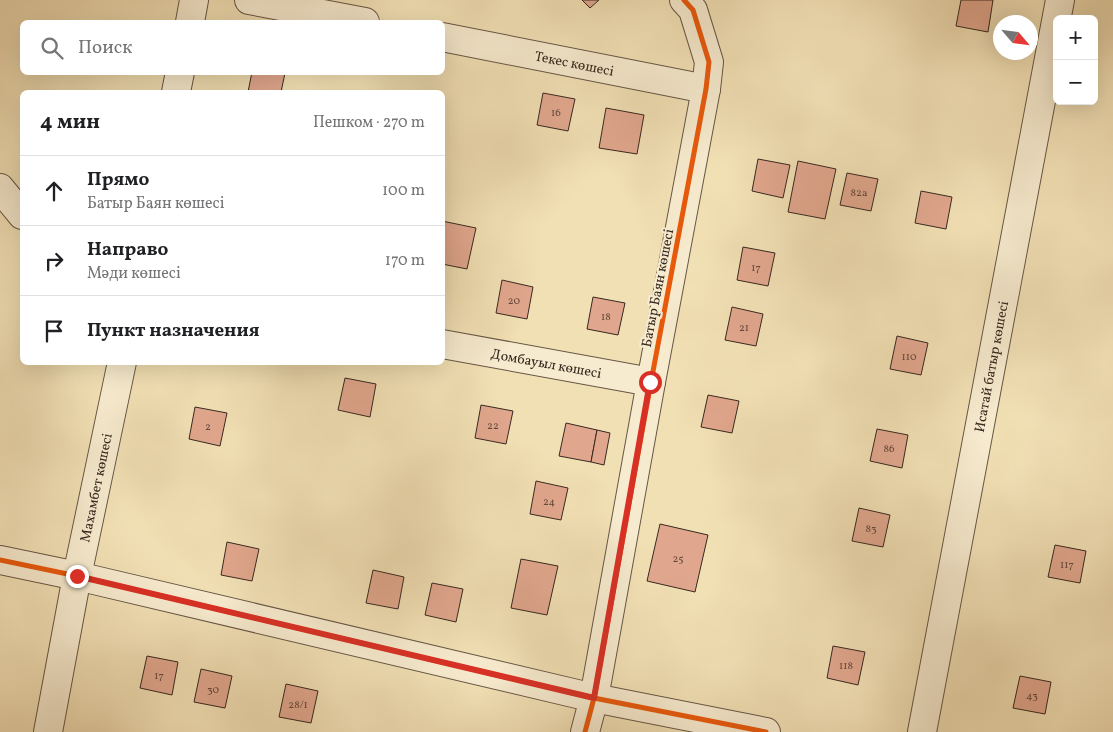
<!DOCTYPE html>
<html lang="ru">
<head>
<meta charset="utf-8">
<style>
	:root { --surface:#fff; --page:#f6f6f6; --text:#202124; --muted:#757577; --line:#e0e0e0 }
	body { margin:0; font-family:Vollkorn,serif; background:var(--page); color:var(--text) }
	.controls { position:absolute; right:15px; top:15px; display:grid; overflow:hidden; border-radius:8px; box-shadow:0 5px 20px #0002 }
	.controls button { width:45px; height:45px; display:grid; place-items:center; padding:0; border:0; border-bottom:1px solid var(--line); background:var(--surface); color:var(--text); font:25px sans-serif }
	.compass { position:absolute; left:993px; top:15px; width:45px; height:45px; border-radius:50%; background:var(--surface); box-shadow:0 5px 20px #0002; rotate:118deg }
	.stop { position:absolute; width:15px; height:15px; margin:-11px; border:4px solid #d93025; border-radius:50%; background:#fff }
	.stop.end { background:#d93025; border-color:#fff; box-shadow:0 1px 5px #0008 }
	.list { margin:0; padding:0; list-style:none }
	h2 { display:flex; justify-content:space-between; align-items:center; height:65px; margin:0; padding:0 20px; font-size:21px }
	h2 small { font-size:16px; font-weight:400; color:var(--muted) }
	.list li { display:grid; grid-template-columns:32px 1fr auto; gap:15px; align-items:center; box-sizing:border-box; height:70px; padding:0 20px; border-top:1px solid var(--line) }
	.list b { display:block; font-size:19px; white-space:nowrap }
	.list p { margin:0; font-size:16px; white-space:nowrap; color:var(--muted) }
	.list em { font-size:16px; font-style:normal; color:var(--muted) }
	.icon { flex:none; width:28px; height:28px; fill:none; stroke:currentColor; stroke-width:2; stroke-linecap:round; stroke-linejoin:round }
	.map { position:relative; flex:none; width:1113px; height:732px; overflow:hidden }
	.search { position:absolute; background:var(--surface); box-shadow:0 5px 20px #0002; left:20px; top:20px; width:425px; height:55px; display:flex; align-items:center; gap:12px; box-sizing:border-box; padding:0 18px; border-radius:8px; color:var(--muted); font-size:19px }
	.panel { position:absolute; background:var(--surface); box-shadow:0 5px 20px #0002; left:20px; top:90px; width:425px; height:275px; border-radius:8px }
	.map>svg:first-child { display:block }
	.building { fill:#e1a78e; stroke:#37281f }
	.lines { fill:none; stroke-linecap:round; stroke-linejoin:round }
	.minor-casing { stroke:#665644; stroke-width:30 }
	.minor { stroke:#f7ebcf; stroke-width:28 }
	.cycleway-casing { stroke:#f7ebcf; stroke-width:8 }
	.cycleway { stroke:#e8590c; stroke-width:5 }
	.route { stroke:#d93025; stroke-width:6 }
	.labels { text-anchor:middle; stroke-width:4.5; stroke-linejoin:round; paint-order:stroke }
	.number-label { font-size:11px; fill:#62483b }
	.street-label { font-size:14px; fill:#37281f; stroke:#f7ebcf }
</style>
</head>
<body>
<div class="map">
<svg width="1113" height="732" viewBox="0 0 1113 732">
	<rect width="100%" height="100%" fill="#f2e0b5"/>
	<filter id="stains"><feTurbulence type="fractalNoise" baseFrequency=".004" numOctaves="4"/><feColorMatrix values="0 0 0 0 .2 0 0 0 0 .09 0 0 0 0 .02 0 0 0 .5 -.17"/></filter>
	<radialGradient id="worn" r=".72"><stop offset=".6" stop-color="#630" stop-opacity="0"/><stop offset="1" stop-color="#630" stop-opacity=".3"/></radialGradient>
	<g class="building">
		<polygon points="582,0 599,0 590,8"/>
		<polygon points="961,0 993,0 988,32 956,26"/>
		<polygon points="252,72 285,73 281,92 248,92"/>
		<polygon points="543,93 575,99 568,131 537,125"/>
		<polygon points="606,108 644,115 637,154 599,148"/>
		<polygon points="758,159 790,165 783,198 752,191"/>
		<polygon points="798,161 836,169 825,219 788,212"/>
		<polygon points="847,173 878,179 871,211 840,205"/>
		<polygon points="921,191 952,197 946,229 915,223"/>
		<polygon points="442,221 476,228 467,269 442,264"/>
		<polygon points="743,247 775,253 768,286 737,280"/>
		<polygon points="502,280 533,287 527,319 496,313"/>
		<polygon points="593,297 625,303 618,335 587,329"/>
		<polygon points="732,307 763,314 756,346 725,340"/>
		<polygon points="897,336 928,343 921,375 890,369"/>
		<polygon points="345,378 376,384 370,417 338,410"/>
		<polygon points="708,395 739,401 732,433 701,427"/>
		<polygon points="481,405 513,411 506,444 475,438"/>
		<polygon points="195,407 227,413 220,446 189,439"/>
		<polygon points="566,423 597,430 591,462 559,456"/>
		<polygon points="877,429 908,435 902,468 870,461"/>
		<polygon points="597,430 610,433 604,465 591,462"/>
		<polygon points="536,481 568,488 561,520 530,514"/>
		<polygon points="859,508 890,515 883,547 852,541"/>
		<polygon points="660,524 708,535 695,592 647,581"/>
		<polygon points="227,542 259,549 252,581 221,575"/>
		<polygon points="1055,545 1086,551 1080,583 1048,577"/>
		<polygon points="521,559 558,566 547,615 511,608"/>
		<polygon points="373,570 404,577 398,609 366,603"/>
		<polygon points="432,583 463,589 456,622 425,615"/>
		<polygon points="833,646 865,652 858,685 827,678"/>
		<polygon points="147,656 178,662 172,695 140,688"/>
		<polygon points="201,669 232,676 225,708 194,702"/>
		<polygon points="1020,676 1051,682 1045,714 1013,708"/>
		<polygon points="286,684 318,691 311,723 279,717"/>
	</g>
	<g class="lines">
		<g class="minor-casing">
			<g id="minor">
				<polyline points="249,0 365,22"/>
				<polyline points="190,22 194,0"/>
				<path id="s1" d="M442 37 706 89"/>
				<polyline points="176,92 180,72"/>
				<polyline points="0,188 22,215"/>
				<path id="s2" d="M442 344 651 382"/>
				<polyline points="0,560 77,576 594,698 766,732"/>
				<path id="s3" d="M48 732 77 576 122 362"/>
				<polyline points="585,732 594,698 651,382 706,89 709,62 693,10 684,0"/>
				<path id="s4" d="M922 732 1060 0"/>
			</g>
		</g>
		<use href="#minor" class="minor"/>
		<g class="cycleway-casing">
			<g id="cycleway">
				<polyline points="0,560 77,576 594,698 766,732"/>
				<polyline points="585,732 594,698 651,382 706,89 709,62 693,10 684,0"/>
			</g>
		</g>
		<use href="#cycleway" class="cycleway"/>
	</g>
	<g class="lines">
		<polyline class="route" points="77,576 594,698 650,382"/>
	</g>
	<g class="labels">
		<g class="number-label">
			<text x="556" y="116">16</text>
			<text x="859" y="196">82а</text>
			<text x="756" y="271">17</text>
			<text x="514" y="304">20</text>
			<text x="606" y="320">18</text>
			<text x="744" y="331">21</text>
			<text x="909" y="360">110</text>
			<text x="493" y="429">22</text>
			<text x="208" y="430">2</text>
			<text x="889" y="452">86</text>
			<text x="549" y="505">24</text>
			<text x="871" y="532">83</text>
			<text x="678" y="562">25</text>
			<text x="1067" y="568">117</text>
			<text x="846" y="669">118</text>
			<text x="159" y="679">17</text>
			<text x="213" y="693">30</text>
			<text x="1032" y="699">43</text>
			<text x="298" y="708">28/1</text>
		</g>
		<g class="street-label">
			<text dy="5" stroke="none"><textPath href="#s1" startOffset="135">Текес көшесі</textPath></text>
			<text transform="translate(657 288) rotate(-79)" y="5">Батыр Баян көшесі</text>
			<text dy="5" stroke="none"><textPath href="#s2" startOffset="106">Домбауыл көшесі</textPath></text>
			<text dy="5" stroke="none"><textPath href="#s4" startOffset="372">Исатай батыр көшесі</textPath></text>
			<text dy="5" stroke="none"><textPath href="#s3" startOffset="249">Махамбет көшесі</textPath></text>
		</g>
	</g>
	<rect width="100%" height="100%" filter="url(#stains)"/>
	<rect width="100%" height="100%" fill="url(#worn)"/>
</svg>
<div class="controls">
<button>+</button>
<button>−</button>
</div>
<svg class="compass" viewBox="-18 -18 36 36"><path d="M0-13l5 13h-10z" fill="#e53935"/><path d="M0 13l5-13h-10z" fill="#757577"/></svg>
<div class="stop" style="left:650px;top:382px"></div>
<div class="stop end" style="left:77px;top:576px"></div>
<div class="search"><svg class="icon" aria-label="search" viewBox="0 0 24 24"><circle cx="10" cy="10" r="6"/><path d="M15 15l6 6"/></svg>Поиск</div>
<section class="panel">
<h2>4 мин<small>Пешком · 270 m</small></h2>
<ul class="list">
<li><svg class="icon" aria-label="ahead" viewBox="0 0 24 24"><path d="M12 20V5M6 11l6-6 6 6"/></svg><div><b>Прямо</b><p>Батыр Баян көшесі</p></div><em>100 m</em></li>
<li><svg class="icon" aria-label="right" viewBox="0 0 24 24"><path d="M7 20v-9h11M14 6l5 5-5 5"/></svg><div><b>Направо</b><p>Мәди көшесі</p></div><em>170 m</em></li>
<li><svg class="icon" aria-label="arrive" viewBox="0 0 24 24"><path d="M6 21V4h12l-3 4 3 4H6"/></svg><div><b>Пункт назначения</b></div></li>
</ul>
</section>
</div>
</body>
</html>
